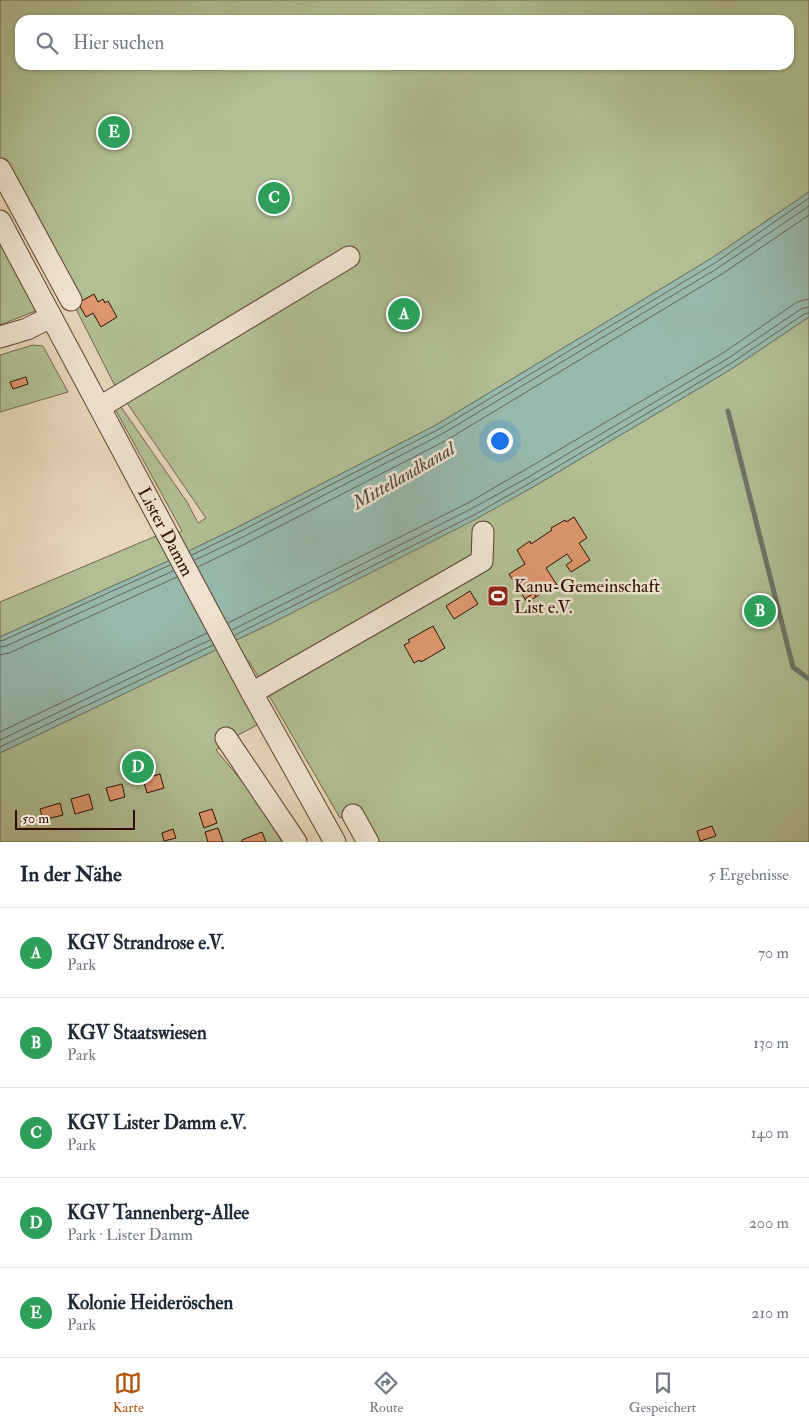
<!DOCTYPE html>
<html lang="de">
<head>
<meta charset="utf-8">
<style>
	:root { --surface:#fff; --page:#f6f6f7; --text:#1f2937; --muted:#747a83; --line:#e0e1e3; --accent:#b45309 }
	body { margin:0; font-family:"IM FELL Double Pica",serif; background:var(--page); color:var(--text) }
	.scale { position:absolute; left:15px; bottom:12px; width:120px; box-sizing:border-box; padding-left:5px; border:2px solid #2f0f02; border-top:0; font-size:14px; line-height:18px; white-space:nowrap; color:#2f0f02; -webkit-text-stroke:4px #efe4d1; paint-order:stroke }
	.you { position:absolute; left:499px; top:440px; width:18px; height:18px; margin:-12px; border:4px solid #fff; border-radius:50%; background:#1a73e8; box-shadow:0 0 0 8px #1a73e833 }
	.badge { display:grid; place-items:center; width:32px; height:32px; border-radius:50%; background:var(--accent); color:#fff; font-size:16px; font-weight:700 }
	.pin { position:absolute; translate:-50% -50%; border:2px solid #fff; box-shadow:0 1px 5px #0006 }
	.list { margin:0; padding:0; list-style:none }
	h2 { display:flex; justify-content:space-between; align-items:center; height:65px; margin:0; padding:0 20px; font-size:21px }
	h2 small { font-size:16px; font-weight:400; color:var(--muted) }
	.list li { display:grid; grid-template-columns:32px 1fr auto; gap:15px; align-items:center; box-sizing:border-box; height:90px; padding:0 20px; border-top:1px solid var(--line) }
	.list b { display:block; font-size:19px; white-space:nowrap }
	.list p { margin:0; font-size:16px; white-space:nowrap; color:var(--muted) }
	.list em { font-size:16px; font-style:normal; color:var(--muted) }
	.icon { flex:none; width:28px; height:28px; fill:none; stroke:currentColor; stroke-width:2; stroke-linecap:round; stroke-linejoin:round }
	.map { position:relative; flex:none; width:809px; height:842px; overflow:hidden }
	.search { position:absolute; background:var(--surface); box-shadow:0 1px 4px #0004; left:15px; right:15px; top:15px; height:55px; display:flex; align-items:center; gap:12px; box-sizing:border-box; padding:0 18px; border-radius:15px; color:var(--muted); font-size:19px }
	.sheet { height:515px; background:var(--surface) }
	nav { display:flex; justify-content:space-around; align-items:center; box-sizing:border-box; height:70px; border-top:1px solid var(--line); background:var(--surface); font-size:14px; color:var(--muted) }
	nav a { display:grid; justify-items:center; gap:2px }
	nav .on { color:var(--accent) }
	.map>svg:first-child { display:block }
	.green { fill:#b1bf93; stroke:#70674a; fill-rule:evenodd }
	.water { fill:#97b9ac; stroke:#6d7568 }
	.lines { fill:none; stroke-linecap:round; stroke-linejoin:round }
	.shore { stroke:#636457; stroke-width:1 }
	.stream { stroke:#6d7568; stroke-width:5 }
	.building { fill:#de976f; stroke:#2f0f02 }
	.minor-casing { stroke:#5d4130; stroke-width:23 }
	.minor { stroke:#efe4d1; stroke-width:21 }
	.labels { text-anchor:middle; stroke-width:5; stroke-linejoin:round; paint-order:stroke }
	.street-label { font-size:18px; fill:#2f0f02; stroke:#efe4d1 }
	.poi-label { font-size:18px; fill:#2f0f02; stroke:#efe4d1; text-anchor:start }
	.water-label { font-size:19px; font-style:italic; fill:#534a3e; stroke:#efe4d1 }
</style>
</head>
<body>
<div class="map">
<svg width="809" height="842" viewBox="0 0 809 842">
	<rect width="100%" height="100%" fill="#e7d6b8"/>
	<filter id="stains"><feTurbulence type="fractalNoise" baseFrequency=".004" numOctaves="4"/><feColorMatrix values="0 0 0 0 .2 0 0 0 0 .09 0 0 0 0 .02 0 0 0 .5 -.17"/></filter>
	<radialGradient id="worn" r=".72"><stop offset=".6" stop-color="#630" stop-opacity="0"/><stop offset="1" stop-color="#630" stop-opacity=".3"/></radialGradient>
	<g class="green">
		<path d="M0 0H809V192L712 258 436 425 236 528 166 562 0 637V602L156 536 160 543 182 531 114 407 119 404 187 502 198 523 206 518 114 384 39 236 0 164ZM20 20H789V65H20Z"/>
		<polygon points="0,243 38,310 0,325"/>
		<polygon points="809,317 809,842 373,842 357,811 340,818 249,661 229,670 259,724 240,734 216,750 251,792 282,842 0,842 0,753 272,623 533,487 733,368"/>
		<polygon points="33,345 43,346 68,392 0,412 0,355"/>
	</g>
	<polygon class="water" points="809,192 809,317 733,368 533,487 476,519 272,623 0,753 0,637 166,562 236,528 436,425 712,258"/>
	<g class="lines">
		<g class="shore">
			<polyline points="192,555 239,532 439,429 715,263 809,198"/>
			<polyline points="195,560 241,538 442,434 718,268 809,206"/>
			<polyline points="198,567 245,544 445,441 722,274 809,215"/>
			<polyline points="228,623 468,503 523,471 723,353 797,302 809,299"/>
			<polyline points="232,630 471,509 527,478 727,359 801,309 809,307"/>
			<polyline points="235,635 474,515 530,483 730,364 804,314 809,313"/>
			<polyline points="0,641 4,640 170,565"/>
			<polyline points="0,647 6,646 173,571"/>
			<polyline points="0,655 9,653 177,577"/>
			<polyline points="0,732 207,633"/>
			<polyline points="0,740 210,640"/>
			<polyline points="0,747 213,645"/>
		</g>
		<polyline class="stream" points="728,411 793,667 809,679"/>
	</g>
	<g class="building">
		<polygon points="94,294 98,302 103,299 105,303 108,301 117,317 101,327 93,313 86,317 78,303"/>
		<polygon points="26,377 28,384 13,389 10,382"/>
		<polygon points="574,517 587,538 579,543 590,560 571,572 566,565 572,561 567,554 546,568 557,585 544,594 543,592 536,597 534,593 525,599 509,574 525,564 517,550 530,541 531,544 552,530 551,528 565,520 566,522"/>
		<polygon points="470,591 478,604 454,619 446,606"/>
		<polygon points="534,593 536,597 527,602 525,599"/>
		<polygon points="433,626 445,648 421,662 420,660 414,663 404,645 410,642 408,640"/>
		<polygon points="160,774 164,788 147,793 143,779"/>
		<polygon points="122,784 125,797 110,801 106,788"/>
		<polygon points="89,794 93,809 75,814 71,799"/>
		<polygon points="60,803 63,815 43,820 40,809"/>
		<polygon points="212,809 217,823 204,828 199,813"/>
		<polygon points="712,826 716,836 700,841 697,831"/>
		<polygon points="218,828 223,842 208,842 205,832"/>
		<polygon points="173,829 176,838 164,841 162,833"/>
		<polygon points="262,832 266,842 242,842 242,840"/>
	</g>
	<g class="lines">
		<g class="minor-casing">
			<g id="minor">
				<polyline points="0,169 71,300"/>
				<path id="s1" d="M0 221 252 693 335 842"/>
				<polyline points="0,337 27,329 51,317"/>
				<polyline points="100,407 349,257"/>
				<polyline points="252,693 482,561 483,532"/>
				<polyline points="226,738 296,842"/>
				<polyline points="353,815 368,842"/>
			</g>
		</g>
		<use href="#minor" class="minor"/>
	</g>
	<defs>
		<g id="stadium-square" transform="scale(1.125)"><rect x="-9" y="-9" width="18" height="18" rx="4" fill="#8f2418" stroke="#efe4d1"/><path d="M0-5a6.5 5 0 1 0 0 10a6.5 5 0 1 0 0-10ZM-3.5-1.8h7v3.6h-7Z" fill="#fff"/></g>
	</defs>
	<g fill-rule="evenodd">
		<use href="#stadium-square" x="498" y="596"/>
	</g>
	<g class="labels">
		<g class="street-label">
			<text dy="6" stroke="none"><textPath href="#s1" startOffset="352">Lister Damm</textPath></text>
		</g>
		<g class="poi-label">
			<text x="514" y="592">Kanu-Gemeinschaft<tspan x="514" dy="21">List e.V.</tspan></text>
		</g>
		<g class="water-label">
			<text transform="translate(403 475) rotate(-30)" y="7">Mittellandkanal</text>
		</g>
	</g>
	<rect width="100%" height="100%" filter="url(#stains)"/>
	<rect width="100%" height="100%" fill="url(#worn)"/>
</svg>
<div class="scale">50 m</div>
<div class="you"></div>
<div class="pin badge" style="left:404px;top:314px;background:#2e9e5b">A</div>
<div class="pin badge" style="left:760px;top:611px;background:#2e9e5b">B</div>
<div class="pin badge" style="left:274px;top:198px;background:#2e9e5b">C</div>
<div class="pin badge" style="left:138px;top:767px;background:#2e9e5b">D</div>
<div class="pin badge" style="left:114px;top:132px;background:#2e9e5b">E</div>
<div class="search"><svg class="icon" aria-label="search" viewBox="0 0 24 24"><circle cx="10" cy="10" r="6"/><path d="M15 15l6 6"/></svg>Hier suchen</div>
</div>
<section class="sheet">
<h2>In der Nähe<small>5 Ergebnisse</small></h2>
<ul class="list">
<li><span class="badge" style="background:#2e9e5b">A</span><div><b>KGV Strandrose e.V.</b><p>Park</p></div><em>70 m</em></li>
<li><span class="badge" style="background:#2e9e5b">B</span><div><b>KGV Staatswiesen</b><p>Park</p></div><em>130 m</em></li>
<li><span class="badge" style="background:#2e9e5b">C</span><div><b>KGV Lister Damm e.V.</b><p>Park</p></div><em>140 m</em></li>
<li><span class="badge" style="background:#2e9e5b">D</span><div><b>KGV Tannenberg-Allee</b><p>Park · Lister Damm</p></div><em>200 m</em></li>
<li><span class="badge" style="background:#2e9e5b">E</span><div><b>Kolonie Heideröschen</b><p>Park</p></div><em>210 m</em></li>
</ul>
</section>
<nav>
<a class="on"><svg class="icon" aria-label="map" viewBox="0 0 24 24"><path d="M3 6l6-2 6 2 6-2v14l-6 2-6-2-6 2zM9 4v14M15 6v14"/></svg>Karte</a>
<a><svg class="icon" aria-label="directions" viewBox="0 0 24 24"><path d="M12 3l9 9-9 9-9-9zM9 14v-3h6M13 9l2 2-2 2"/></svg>Route</a>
<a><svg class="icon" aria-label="saved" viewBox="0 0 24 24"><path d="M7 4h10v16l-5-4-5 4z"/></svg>Gespeichert</a>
</nav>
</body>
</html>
